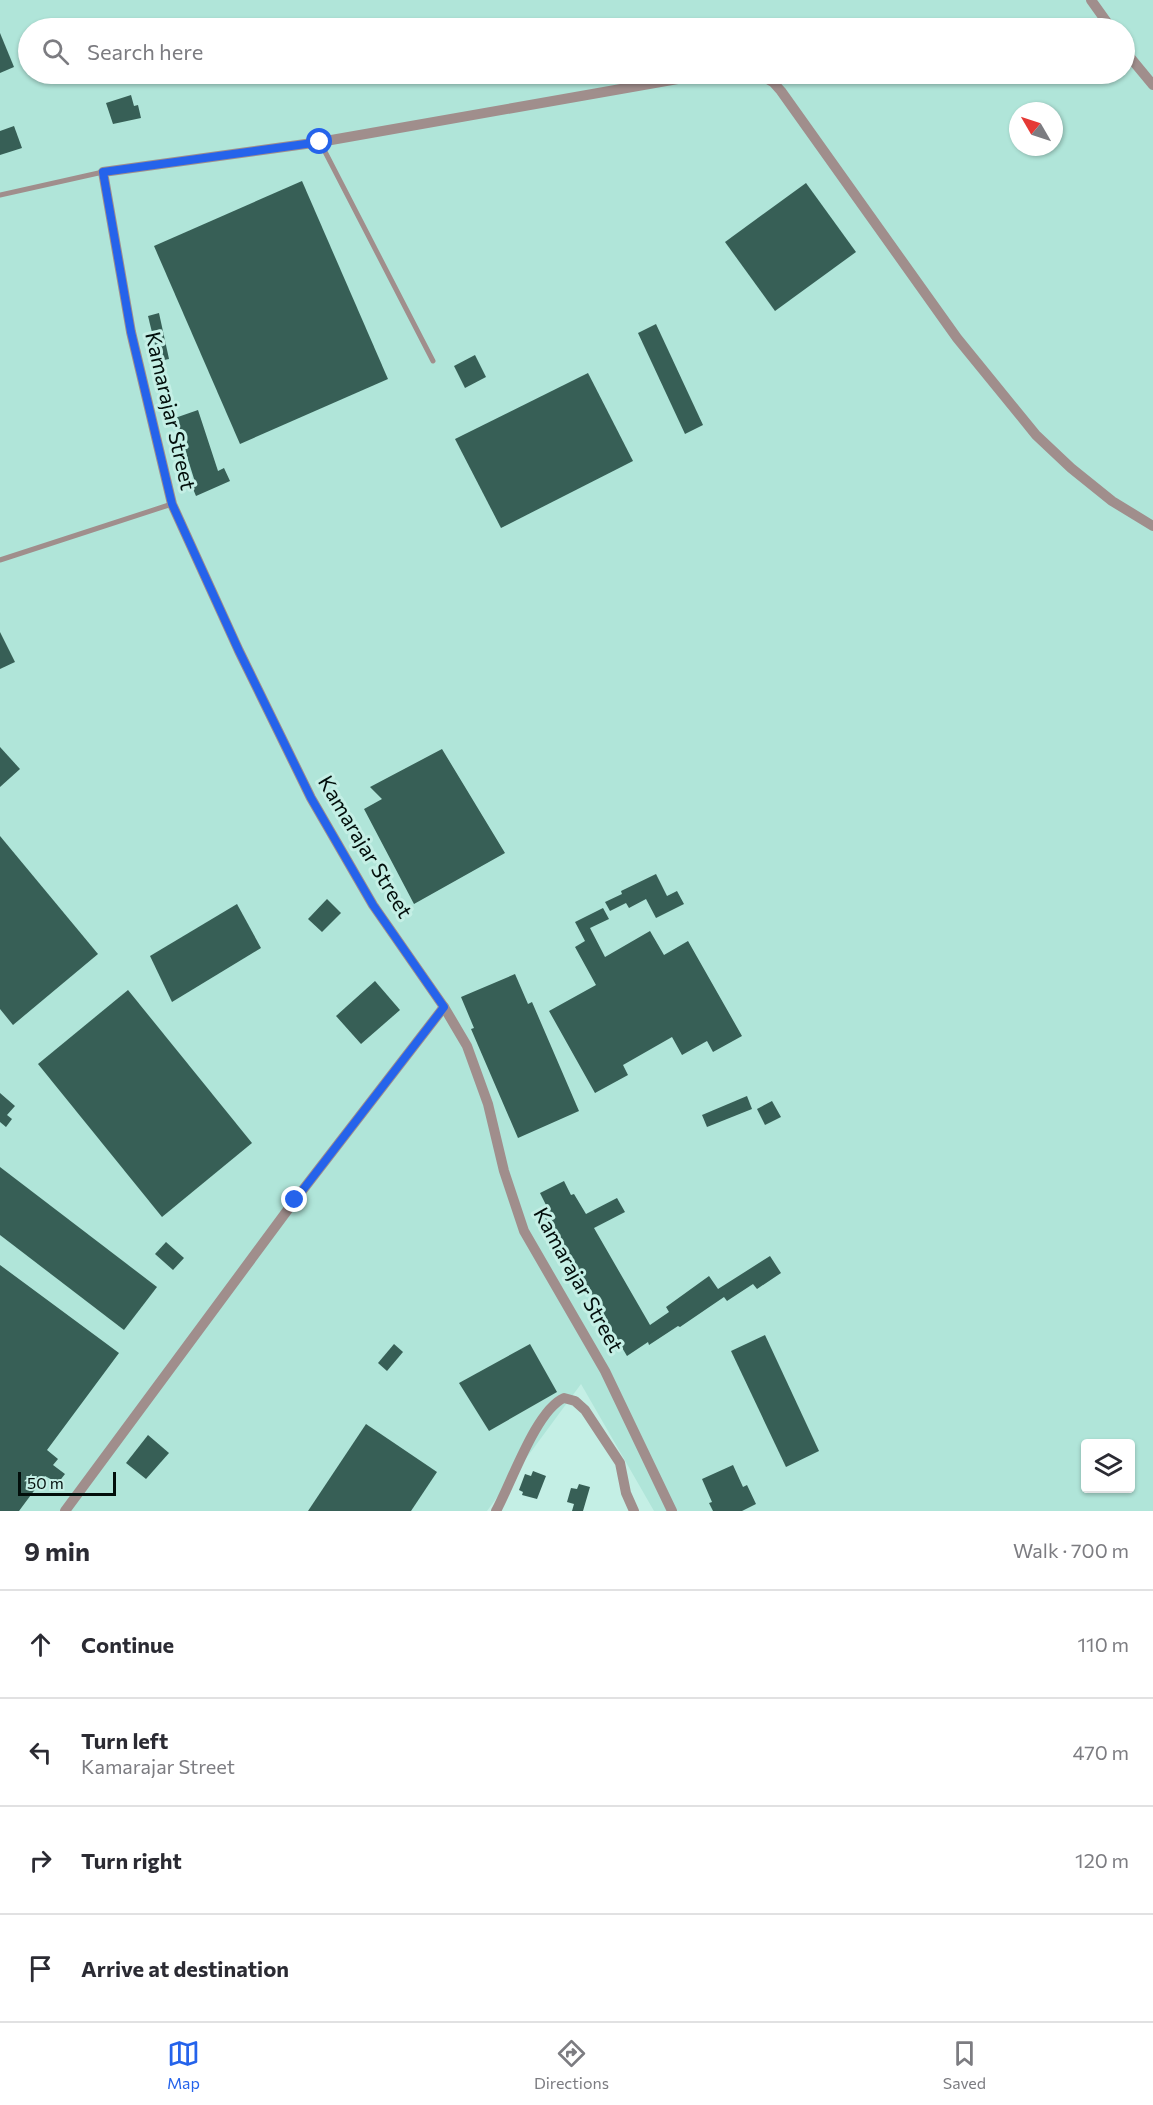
<!DOCTYPE html>
<html lang="en">
<head>
<meta charset="utf-8">
<style>
	:root { --surface:#fff; --page:#f2f2f3; --text:#2b2b33; --muted:#7c7c81; --line:#e1e1e2; --accent:#2563eb }
	body { margin:0; font-family:Commissioner,sans-serif; background:var(--page); color:var(--text) }
	.controls { position:absolute; right:18px; bottom:18px; display:grid; overflow:hidden; border-radius:6px; box-shadow:0 2px 4px #0004 }
	.controls button { width:54px; height:54px; display:grid; place-items:center; padding:0; border:0; border-bottom:2px solid var(--line); background:var(--surface); color:var(--text); font:30px sans-serif }
	.compass { position:absolute; left:1009px; top:102px; width:54px; height:54px; border-radius:50%; background:var(--surface); box-shadow:0 2px 4px #0004; rotate:309deg }
	.scale { position:absolute; left:18px; bottom:15px; width:98px; box-sizing:border-box; padding-left:6px; border:3px solid #020e0b; border-top:0; font-size:16px; line-height:21px; white-space:nowrap; color:#020e0b; -webkit-text-stroke:4px #c4efe5; paint-order:stroke }
	.stop { position:absolute; width:18px; height:18px; margin:-14px; border:4px solid #2563eb; border-radius:50%; background:#fff }
	.stop.end { background:#2563eb; border-color:#fff; box-shadow:0 2px 6px #0008 }
	.list { margin:0; padding:0; list-style:none }
	h2 { display:flex; justify-content:space-between; align-items:center; height:78px; margin:0; padding:0 24px; font-size:26px }
	h2 small { font-size:20px; font-weight:400; color:var(--muted) }
	.list li { display:grid; grid-template-columns:39px 1fr auto; gap:18px; align-items:center; box-sizing:border-box; height:108px; padding:0 24px; border-top:2px solid var(--line) }
	.list b { display:block; font-size:22px; white-space:nowrap }
	.list p { margin:0; font-size:20px; white-space:nowrap; color:var(--muted) }
	.list em { font-size:20px; font-style:normal; color:var(--muted) }
	.icon { flex:none; width:33px; height:33px; fill:none; stroke:currentColor; stroke-width:2; stroke-linecap:round; stroke-linejoin:round }
	.map { position:relative; flex:none; width:1153px; height:1511px; overflow:hidden }
	.search { position:absolute; background:var(--surface); box-shadow:0 2px 4px #0004; left:18px; right:18px; top:18px; height:66px; display:flex; align-items:center; gap:15px; box-sizing:border-box; padding:0 21px; border-radius:33px; color:var(--muted); font-size:22px }
	.sheet { height:510px; background:var(--surface) }
	nav { display:flex; justify-content:space-around; align-items:center; box-sizing:border-box; height:84px; border-top:2px solid var(--line); background:var(--surface); font-size:16px; color:var(--muted) }
	nav a { display:grid; justify-items:center; gap:3px }
	nav .on { color:var(--accent) }
	.map>svg:first-child { display:block }
	.built { fill:#b0e5d9; fill-rule:evenodd }
	.building { fill:#375f56 }
	.lines { fill:none; stroke-linecap:round; stroke-linejoin:round }
	.service { stroke:#a08e8c; stroke-width:5 }
	.minor { stroke:#a08e8c; stroke-width:10 }
	.route { stroke:#2563eb; stroke-width:8 }
	.labels { text-anchor:middle; stroke-width:6; stroke-linejoin:round; paint-order:stroke }
	.street-label { font-size:21px; fill:#020e0b; stroke:#c4efe5 }
</style>
</head>
<body>
<div class="map">
<svg width="1153" height="1511" viewBox="0 0 1153 1511">
	<rect width="100%" height="100%" fill="#c4efe5"/>
	<path class="built" d="M0 0H1153V1511H654L581 1384 487 1511H0ZM28 28H1124V74H28ZM1018 111H1054V147H1018ZM1086 1444H1130V1488H1086Z"/>
	<g class="building">
		<polygon points="0,33 14,67 0,73"/>
		<polygon points="131,95 134,106 138,105 141,118 113,124 106,103"/>
		<polygon points="14,126 22,148 0,155 0,131"/>
		<polygon points="302,181 388,379 240,444 154,246"/>
		<polygon points="806,183 856,252 775,311 725,242"/>
		<polygon points="159,313 169,359 159,361 148,316"/>
		<polygon points="656,324 703,425 685,434 638,333"/>
		<polygon points="475,355 486,377 465,388 454,366"/>
		<polygon points="588,373 633,461 501,528 455,439"/>
		<polygon points="198,410 218,471 224,468 230,481 196,496 191,484 195,482 175,418"/>
		<polygon points="0,632 15,662 0,669"/>
		<polygon points="0,747 20,769 0,787"/>
		<polygon points="442,749 505,853 414,904 364,809 382,799 370,787"/>
		<polygon points="0,836 98,954 13,1025 0,1009"/>
		<polygon points="656,874 667,896 677,891 684,904 656,918 646,899 629,908 626,903 610,911 605,902 622,894 621,891"/>
		<polygon points="327,899 341,913 322,932 308,919"/>
		<polygon points="237,904 261,948 172,1002 150,956"/>
		<polygon points="603,908 609,919 590,928 605,957 650,931 664,955 688,941 742,1036 713,1052 707,1041 682,1055 672,1037 623,1065 628,1075 595,1093 549,1011 596,985 575,947 585,941 575,922"/>
		<polygon points="515,974 528,1004 532,1002 579,1111 518,1138 471,1029 474,1028 461,997"/>
		<polygon points="375,981 400,1010 361,1044 336,1016"/>
		<polygon points="128,990 252,1143 162,1217 38,1064"/>
		<polygon points="0,1093 15,1106 7,1115 12,1119 6,1127 0,1122"/>
		<polygon points="747,1096 752,1109 707,1127 702,1115"/>
		<polygon points="772,1101 781,1117 765,1125 757,1109"/>
		<polygon points="0,1167 157,1287 124,1330 0,1235"/>
		<polygon points="564,1181 571,1195 574,1194 586,1214 617,1198 625,1212 594,1228 650,1325 669,1312 666,1307 709,1276 718,1289 770,1256 781,1273 757,1289 753,1284 727,1301 724,1297 680,1327 678,1326 649,1345 648,1342 627,1356 542,1213 548,1209 540,1193"/>
		<polygon points="166,1242 184,1258 173,1270 155,1254"/>
		<polygon points="0,1265 119,1353 47,1450 58,1459 53,1465 65,1474 58,1483 45,1476 19,1511 0,1511"/>
		<polygon points="765,1335 819,1451 786,1467 731,1351"/>
		<polygon points="394,1344 403,1352 387,1371 378,1363"/>
		<polygon points="530,1344 557,1392 489,1431 459,1383"/>
		<polygon points="366,1424 437,1472 411,1511 308,1511"/>
		<polygon points="148,1435 169,1453 146,1479 126,1463"/>
		<polygon points="733,1465 743,1487 747,1485 756,1504 742,1511 713,1511 709,1503 712,1502 702,1479"/>
		<polygon points="533,1471 546,1476 537,1499 522,1495 523,1492 519,1490 525,1474 531,1476"/>
		<polygon points="579,1484 590,1487 583,1511 572,1511 574,1504 567,1502 571,1488 577,1489"/>
	</g>
	<g class="lines">
		<g class="service">
			<polyline points="320,142 433,361"/>
			<polyline points="0,195 103,172"/>
			<polyline points="0,560 172,504"/>
		</g>
		<g class="minor">
			<polyline points="1091,0 1111,28"/>
			<polyline points="1124,50 1153,85"/>
			<polyline points="758,74 773,82 781,91 957,338 1036,435 1071,468 1112,501 1153,526"/>
			<polyline points="65,1511 295,1200 444,1007"/>
			<path d="M496 1511C511 1484 536 1410 564 1398L575 1401 585 1410 620 1463 626 1493 634 1511"/>
			<polyline points="672,1511 605,1371 524,1231 504,1171 488,1104 467,1046 444,1007 373,905 311,798 239,651 172,504 131,332 103,172 320,142 706,74"/>
		</g>
	</g>
	<g class="lines">
		<polyline class="route" points="295,1200 444,1007 373,905 311,798 239,651 172,504 131,332 103,172 320,142"/>
	</g>
	<g class="labels">
		<g class="street-label">
			<text transform="translate(170 411) rotate(77)" y="7">Kamarajar Street</text>
			<text transform="translate(365 847) rotate(59)" y="7">Kamarajar Street</text>
			<text transform="translate(578 1280) rotate(61)" y="7">Kamarajar Street</text>
		</g>
	</g>
</svg>
<div class="controls">
<button><svg class="icon" aria-label="layers" viewBox="0 0 24 24"><path d="M12 4l9 5-9 5-9-5zM3 14l9 5 9-5"/></svg></button>
</div>
<svg class="compass" viewBox="-18 -18 36 36"><path d="M0-13l5 13h-10z" fill="#e53935"/><path d="M0 13l5-13h-10z" fill="#7c7c81"/></svg>
<div class="scale">50 m</div>
<div class="stop" style="left:320px;top:142px"></div>
<div class="stop end" style="left:295px;top:1200px"></div>
<div class="search"><svg class="icon" aria-label="search" viewBox="0 0 24 24"><circle cx="10" cy="10" r="6"/><path d="M15 15l6 6"/></svg>Search here</div>
</div>
<section class="sheet">
<h2>9 min<small>Walk · 700 m</small></h2>
<ul class="list">
<li><svg class="icon" aria-label="ahead" viewBox="0 0 24 24"><path d="M12 20V5M6 11l6-6 6 6"/></svg><div><b>Continue</b></div><em>110 m</em></li>
<li><svg class="icon" aria-label="left" viewBox="0 0 24 24"><path d="M17 20v-9H6M10 6l-5 5 5 5"/></svg><div><b>Turn left</b><p>Kamarajar Street</p></div><em>470 m</em></li>
<li><svg class="icon" aria-label="right" viewBox="0 0 24 24"><path d="M7 20v-9h11M14 6l5 5-5 5"/></svg><div><b>Turn right</b></div><em>120 m</em></li>
<li><svg class="icon" aria-label="arrive" viewBox="0 0 24 24"><path d="M6 21V4h12l-3 4 3 4H6"/></svg><div><b>Arrive at destination</b></div></li>
</ul>
</section>
<nav>
<a class="on"><svg class="icon" aria-label="map" viewBox="0 0 24 24"><path d="M3 6l6-2 6 2 6-2v14l-6 2-6-2-6 2zM9 4v14M15 6v14"/></svg>Map</a>
<a><svg class="icon" aria-label="directions" viewBox="0 0 24 24"><path d="M12 3l9 9-9 9-9-9zM9 14v-3h6M13 9l2 2-2 2"/></svg>Directions</a>
<a><svg class="icon" aria-label="saved" viewBox="0 0 24 24"><path d="M7 4h10v16l-5-4-5 4z"/></svg>Saved</a>
</nav>
</body>
</html>
